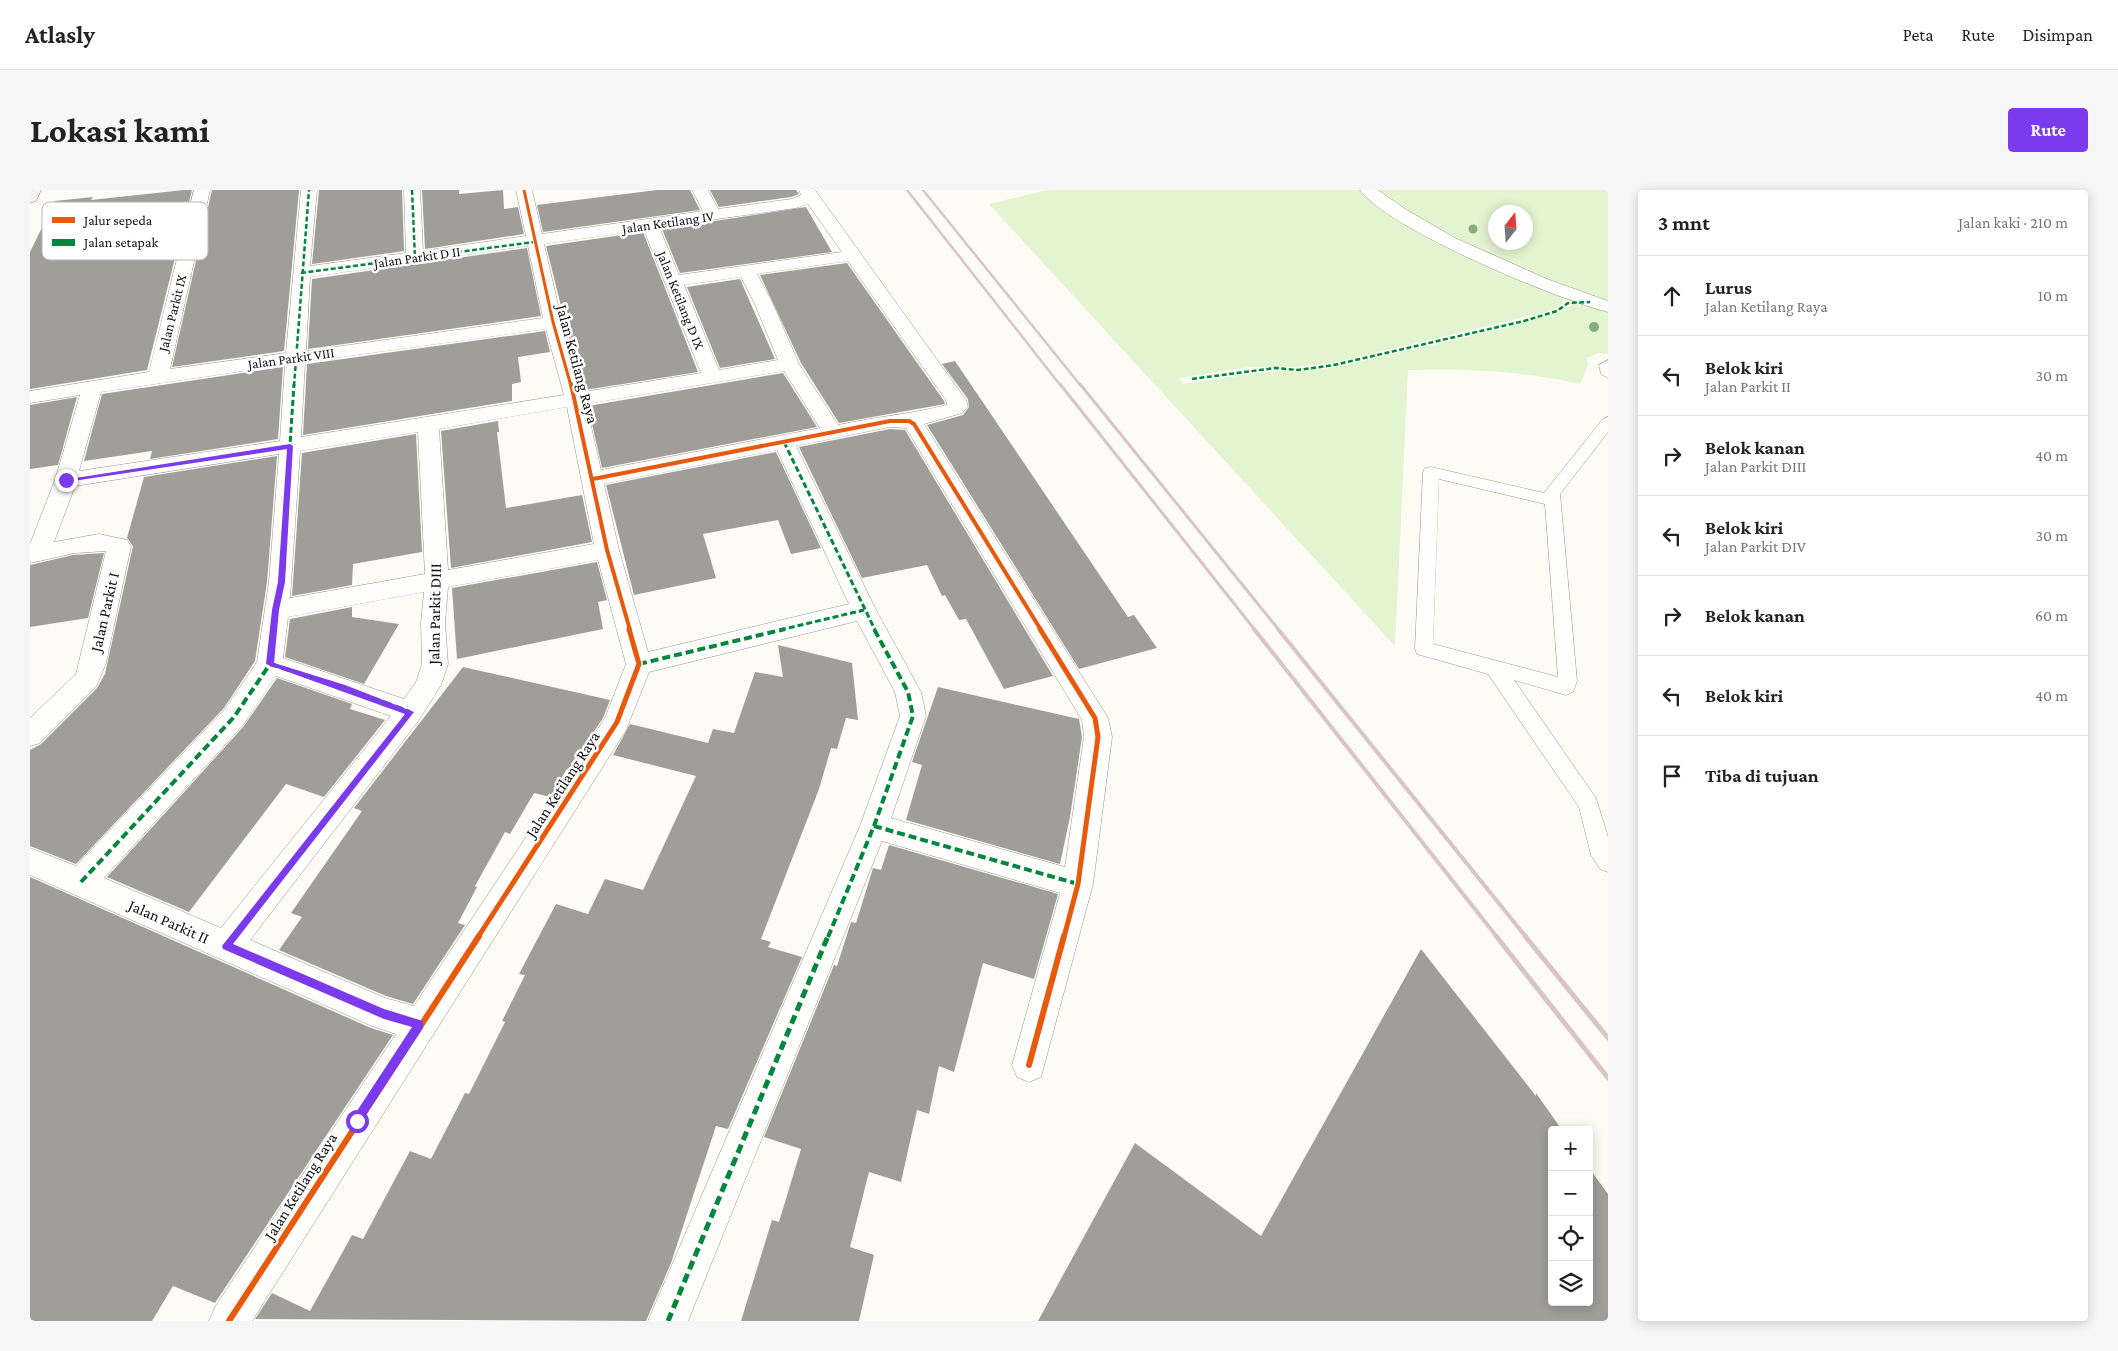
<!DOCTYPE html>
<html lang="id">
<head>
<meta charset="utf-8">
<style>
	:root { --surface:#fff; --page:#f6f6f6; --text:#222; --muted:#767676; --line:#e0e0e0; --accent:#7c3aed }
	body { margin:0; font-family:"Crimson Pro",serif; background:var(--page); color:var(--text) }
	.controls { position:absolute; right:15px; bottom:15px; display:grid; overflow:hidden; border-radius:5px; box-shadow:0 2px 12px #0003 }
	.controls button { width:45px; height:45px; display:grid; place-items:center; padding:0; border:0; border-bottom:1px solid var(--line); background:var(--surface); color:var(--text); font:25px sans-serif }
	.compass { position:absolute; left:1458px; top:15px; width:45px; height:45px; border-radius:50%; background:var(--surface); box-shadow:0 2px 12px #0003; rotate:17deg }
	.stop { position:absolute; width:15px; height:15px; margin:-11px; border:4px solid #7c3aed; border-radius:50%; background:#fff }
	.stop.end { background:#7c3aed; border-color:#fff; box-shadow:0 1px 5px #0008 }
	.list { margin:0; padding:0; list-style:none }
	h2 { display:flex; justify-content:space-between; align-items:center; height:65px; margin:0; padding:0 20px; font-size:21px }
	h2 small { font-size:16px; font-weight:400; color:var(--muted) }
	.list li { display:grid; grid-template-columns:32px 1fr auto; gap:15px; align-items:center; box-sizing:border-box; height:80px; padding:0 20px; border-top:1px solid var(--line) }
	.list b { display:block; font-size:19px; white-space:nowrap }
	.list p { margin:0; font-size:16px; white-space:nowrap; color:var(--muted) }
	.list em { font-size:16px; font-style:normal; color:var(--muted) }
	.icon { flex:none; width:28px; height:28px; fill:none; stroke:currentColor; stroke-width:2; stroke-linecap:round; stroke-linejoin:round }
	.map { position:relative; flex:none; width:1578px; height:1131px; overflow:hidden; border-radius:5px }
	header { display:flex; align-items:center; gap:30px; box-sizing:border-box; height:70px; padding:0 25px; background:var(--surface); border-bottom:1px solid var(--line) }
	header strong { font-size:24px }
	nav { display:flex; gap:28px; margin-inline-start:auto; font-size:18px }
	.intro { display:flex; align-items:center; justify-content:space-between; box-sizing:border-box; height:120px; padding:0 30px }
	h1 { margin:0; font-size:35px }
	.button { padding:12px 22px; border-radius:5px; background:var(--accent); color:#fff; font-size:18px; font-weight:700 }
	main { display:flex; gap:30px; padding:0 30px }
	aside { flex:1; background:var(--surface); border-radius:5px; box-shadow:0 2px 12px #0003 }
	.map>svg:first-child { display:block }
	.green { fill:#e3f4d1; fill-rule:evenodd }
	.building { fill:#a09e99 }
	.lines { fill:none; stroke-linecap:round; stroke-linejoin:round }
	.lane-casing { stroke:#969592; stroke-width:1 }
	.street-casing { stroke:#969592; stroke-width:1 }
	.secondary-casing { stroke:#8c8c89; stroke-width:1 }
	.lane { fill:#fffefd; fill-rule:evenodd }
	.street { fill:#fffefd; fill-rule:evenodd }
	.secondary { fill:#f5f5eb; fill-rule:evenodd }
	.rail-far3 { stroke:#dac5c3; stroke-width:2.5 }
	.rail-far2 { stroke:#dac5c3; stroke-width:3 }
	.rail-far1 { stroke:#dac5c3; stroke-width:4 }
	.rail { stroke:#dac5c3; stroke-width:5 }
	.quiet-far3 { stroke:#00873e; stroke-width:2.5; stroke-dasharray:5 2.5; stroke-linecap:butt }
	.quiet-far2 { stroke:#00873e; stroke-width:3; stroke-dasharray:6 3; stroke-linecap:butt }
	.quiet-far1 { stroke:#00873e; stroke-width:4; stroke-dasharray:8 4; stroke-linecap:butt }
	.quiet { stroke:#00873e; stroke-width:5; stroke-dasharray:9 5; stroke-linecap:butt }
	.cycleway-far3-casing { stroke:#fff; stroke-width:5 }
	.cycleway-far2-casing { stroke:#fff; stroke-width:6 }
	.cycleway-far1-casing { stroke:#fff; stroke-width:8 }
	.cycleway-casing { stroke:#fff; stroke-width:9 }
	.cycleway-far3 { stroke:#e8590c; stroke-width:3 }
	.cycleway-far2 { stroke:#e8590c; stroke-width:4 }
	.cycleway-far1 { stroke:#e8590c; stroke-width:5 }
	.cycleway { stroke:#e8590c; stroke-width:6 }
	.tree { fill:#84ae7a }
	.route { fill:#7c3aed }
	.labels { text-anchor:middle; stroke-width:5; stroke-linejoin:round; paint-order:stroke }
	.far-street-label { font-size:14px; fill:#0f0f0f; stroke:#fff }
	.street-label { font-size:16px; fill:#0f0f0f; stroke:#fff }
	.key { fill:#fff; stroke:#b7b7b7; stroke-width:1 }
	.key-label { font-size:14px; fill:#0f0f0f }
</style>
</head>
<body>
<header>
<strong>Atlasly</strong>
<nav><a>Peta</a><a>Rute</a><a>Disimpan</a></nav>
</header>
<div class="intro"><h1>Lokasi kami</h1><a class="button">Rute</a></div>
<main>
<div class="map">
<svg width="1578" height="1131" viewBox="0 0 1578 1131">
	<rect width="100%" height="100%" fill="#fcfbf4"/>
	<g class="green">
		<path d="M1018 0H1333L1528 103 1533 108 1532 115 1520 121 1303 173 1262 177H1219L1149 188 1153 194 1227 183 1248 181 1267 182 1307 177 1478 137 1533 121 1542 114 1562 115 1578 120V164L1569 163 1557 168 1558 175 1550 194C1494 181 1436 178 1378 180L1365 456 959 14Z"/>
		<path d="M1342 0H1578V115L1445 61ZM1466 22H1496V52H1466Z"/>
	</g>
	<g class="building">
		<polygon points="154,0 162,0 117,180 0,199 0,62 25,11 63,7 61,10"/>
		<polygon points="182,0 269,0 254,161 142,177"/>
		<polygon points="289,0 372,0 374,61 282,74"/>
		<polygon points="392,0 429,0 429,4 473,0 474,19 488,17 494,44 395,59"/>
		<polygon points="627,0 660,0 670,20 513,42 507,15"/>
		<polygon points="680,0 766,0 769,4 761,7 689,17"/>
		<polygon points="776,17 802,62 650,83 632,39"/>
		<polygon points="613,42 668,182 555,200 548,159 542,160 516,56"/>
		<polygon points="497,58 511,126 278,159 282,89"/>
		<polygon points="817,73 914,211 915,214 809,233 771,173 730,85"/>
		<polygon points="710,89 745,169 690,178 657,97"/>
		<polygon points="515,141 520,162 488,167 491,192 482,194 482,211 273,245 277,174"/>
		<polygon points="925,171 1098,427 1104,425 1127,458 1049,479 897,235 933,225 939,217 938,209 912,174"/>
		<polygon points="253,177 248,249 120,269 122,261 54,271 72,204"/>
		<polygon points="753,183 787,237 572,278 558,216"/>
		<polygon points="47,207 28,275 0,279 0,215"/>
		<polygon points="468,231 469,242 467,242 476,318 552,305 562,352 421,378 411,241"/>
		<polygon points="860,239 875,240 1023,486 974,499 936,429 929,430 915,405 912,406 897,375 832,388 769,257"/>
		<polygon points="386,244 392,362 323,374 322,395 262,406 272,263"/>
		<polygon points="746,262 791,358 761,364 748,330 673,344 686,388 604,405 576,295"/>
		<polygon points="247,266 237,392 225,471 194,518 46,674 0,656 0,560 11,554 67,498 75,484 103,356 97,348 114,287"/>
		<polygon points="74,363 58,428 0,437 0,375 43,365"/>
		<polygon points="567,372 577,410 568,412 573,439 427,469 422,398"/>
		<polygon points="322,417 322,427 369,434 334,494 255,467 260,429"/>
		<polygon points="748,455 822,473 828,530 816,528 807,559 801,558 789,599 731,749 741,752 738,757 772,767 698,939 686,936 641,1073 616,1131 225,1129 242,1103 280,1121 322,1045 333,1049 380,961 401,969 435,903 439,904 475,832 472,831 495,785 489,784 526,714 558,724 575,689 613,700 666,586 583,565 600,534 678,553 683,539 704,543 725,482 753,487"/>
		<polygon points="433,477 580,510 573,528 539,579 537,579 520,607 504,603 480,644 475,642 445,696 447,697 428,733 435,735 383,814 356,806 249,760 272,727 261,723 332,621 324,618"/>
		<polygon points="247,488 322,514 320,519 355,530 294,607 256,594 159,722 77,687 214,536"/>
		<polygon points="908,497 1049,529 1052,547 1040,627 1030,674 876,630 892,575 882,572"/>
		<polygon points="859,655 1028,704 1004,789 953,773 924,882 909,876 899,924 887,920 871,992 839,982 820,1057 844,1065 829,1131 711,1131 742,1030 749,1032 771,959 734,947 804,775 807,776 821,732 826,733 843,678 851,680"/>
		<polygon points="0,687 341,838 363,845 185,1113 143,1096 122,1131 0,1131"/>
		<polygon points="1391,759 1506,906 1506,903 1532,940 1522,940 1522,1112 1559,1112 1559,978 1578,1004 1578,1131 1008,1131 1105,953 1231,1046"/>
	</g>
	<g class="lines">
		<g class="lane-casing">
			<g id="lane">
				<polygon points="1578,170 1578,188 1571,184 1569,175"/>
				<path d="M1578 227V242L1530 304 1547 491 1543 502 1536 505 1484 490 1566 608 1578 647V682L1570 679 1561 665 1549 617 1458 484 1387 464 1385 459 1393 282 1395 278 1401 277 1514 303 1573 229ZM1409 289 1515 314 1528 487 1403 454Z"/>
			</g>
		</g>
		<g class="street-casing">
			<g id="street">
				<path d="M164 0H180L140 179 256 163 271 0H287L280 76 376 63 374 0H390L393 61 496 46 486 0H502L512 44 673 21 662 0H678L688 19 762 9 771 5 769 0H785L936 210 938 216 932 223 894 234 1078 528 1082 547 1063 694 1011 887 999 892 987 887 982 875 1030 703 852 651 658 1131H618L830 636 870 526 865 502 827 431 619 482 596 540 222 1131H179L185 1117 366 844 342 836 0 685V658L46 676 195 519 227 472 239 392 249 264 45 296 24 352 69 344 97 350 101 356 76 473 66 497 10 553 0 556V528L46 484 76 361 45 363 0 373V354L25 290 50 205 0 213V201L119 182ZM778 14 812 62 649 85 629 37 766 18ZM614 40 671 183 553 202 532 132 514 54ZM498 56 513 128 276 161 280 87ZM818 71 916 210 917 215C881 224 845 227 808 235L769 174 742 112 727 84ZM711 87 724 112 748 170 689 180 654 95ZM516 139 534 205 271 247 275 172ZM255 175 250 251 49 281 71 202ZM754 181 790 238 571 280 556 214ZM537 217 564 354 418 380 409 239ZM860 237 876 238 1052 530 1054 547 1035 677 861 628 896 526 891 502 846 420 766 256ZM388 242 395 384 260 408 270 261ZM747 260 819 414 618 462 589 360 574 294ZM568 370 596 474 575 528 384 816 355 808 220 750 389 530 411 495 418 474 415 433 418 397ZM394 402 391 433 392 474 386 492 374 509 253 468 258 427ZM246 486 361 526 191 738 74 688 213 535Z"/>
				<path d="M1330 0H1348L1375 19 1425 48 1517 89 1578 111V122C1529 110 1357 39 1330 0Z"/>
			</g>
		</g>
		<g class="secondary-casing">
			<polygon id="secondary" points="0,0 11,0 6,11 0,13"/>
		</g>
		<use href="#lane" class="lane"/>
		<use href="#street" class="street"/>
		<use href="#secondary" class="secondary"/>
		<g class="rail-far3">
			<polyline points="877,0 1031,196"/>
			<polyline points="893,0 1051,196"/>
		</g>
		<g class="rail-far2">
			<polyline points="1030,194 1225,440"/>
			<polyline points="1050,194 1249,440"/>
		</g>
		<g class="rail-far1">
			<polyline points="1224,439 1467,747"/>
			<polyline points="1248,439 1496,747"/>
		</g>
		<g class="rail">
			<polyline points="1466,746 1578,888"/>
			<polyline points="1495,746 1578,848"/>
		</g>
		<g class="quiet-far3">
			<polyline points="382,0 385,68"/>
			<polyline points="271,83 504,52"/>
			<polyline points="1162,189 1245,178 1268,180 1304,175 1494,131 1527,121 1538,113 1560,112"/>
			<polyline points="264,196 279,0"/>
		</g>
		<g class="quiet-far2">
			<polyline points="754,252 845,440"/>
			<polyline points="244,440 251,392 264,194"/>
			<polyline points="750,440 834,420"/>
		</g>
		<g class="quiet-far1">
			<polyline points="240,474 313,497 380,522"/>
			<polyline points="609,474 755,439"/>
			<polyline points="844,636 1048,694"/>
			<polyline points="51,692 204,527 240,474 244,439"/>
			<polyline points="798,747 844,636 883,526 878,502 844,439"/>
		</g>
		<polyline class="quiet" points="638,1131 798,746"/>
		<g class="cycleway-far3-casing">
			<polyline id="cycleway-far3" points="494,0 523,132 541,196"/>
		</g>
		<g class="cycleway-far2-casing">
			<g id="cycleway-far2">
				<polyline points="541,194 577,360 600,440"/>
				<polyline points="563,289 860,231 879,231 884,234 1011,440"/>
			</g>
		</g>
		<g class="cycleway-far1-casing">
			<g id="cycleway-far1">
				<polyline points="1010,439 1065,528 1068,547 1048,694 1034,747"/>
				<polyline points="448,747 587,532 609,474 599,439"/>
			</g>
		</g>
		<g class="cycleway-casing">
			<g id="cycleway">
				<polyline points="999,875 1034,746"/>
				<polyline points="199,1131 449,746"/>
			</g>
		</g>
		<use href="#cycleway-far3" class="cycleway-far3"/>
		<use href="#cycleway-far2" class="cycleway-far2"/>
		<use href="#cycleway-far1" class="cycleway-far1"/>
		<use href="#cycleway" class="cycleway"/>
	</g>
	<g class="tree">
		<circle cx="1443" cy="39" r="4.5"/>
		<circle cx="1564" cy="137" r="5"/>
	</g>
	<polygon class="route" points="260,254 263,256 255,392 249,420 244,473 315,495 384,522 203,754 354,819 393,831 393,838 330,934 327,936 322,931 323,927 382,837 354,829 193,759 192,756 375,524 236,474 242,420 248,392 257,259 36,292 33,290"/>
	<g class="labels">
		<g class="far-street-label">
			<text transform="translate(638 32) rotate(-8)" y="5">Jalan Ketilang IV</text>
			<text transform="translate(387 67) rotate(-8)" y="5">Jalan Parkit D II</text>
			<text transform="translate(651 110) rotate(68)" y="5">Jalan Ketilang D IX</text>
			<text transform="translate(142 123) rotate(-76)" y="5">Jalan Parkit IX</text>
			<text transform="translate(261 168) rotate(-8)" y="5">Jalan Parkit VIII</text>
		</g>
		<g class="street-label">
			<text transform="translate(548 174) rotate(75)" y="6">Jalan Ketilang Raya</text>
			<text transform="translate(74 422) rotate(-77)" y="6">Jalan Parkit I</text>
			<text transform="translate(404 424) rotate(-89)" y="6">Jalan Parkit DIII</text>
			<text transform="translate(532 594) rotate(-57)" y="6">Jalan Ketilang Raya</text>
			<text transform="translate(139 731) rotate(24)" y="6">Jalan Parkit II</text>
			<text transform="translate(270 996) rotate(-58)" y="6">Jalan Ketilang Raya</text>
		</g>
	</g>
	<rect x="12" y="12" width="166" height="58" rx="8" class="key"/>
	<rect x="22" y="27" width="23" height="6" fill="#e8590c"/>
	<rect x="22" y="49" width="23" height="7" fill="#00873e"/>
	<g class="key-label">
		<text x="54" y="35">Jalur sepeda</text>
		<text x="54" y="57">Jalan setapak</text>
	</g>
</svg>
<div class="controls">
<button>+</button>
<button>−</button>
<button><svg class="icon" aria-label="locate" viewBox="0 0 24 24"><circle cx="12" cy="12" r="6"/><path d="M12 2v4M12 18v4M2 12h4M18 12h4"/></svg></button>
<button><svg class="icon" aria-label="layers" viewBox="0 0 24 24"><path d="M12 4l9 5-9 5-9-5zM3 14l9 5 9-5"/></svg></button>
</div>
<svg class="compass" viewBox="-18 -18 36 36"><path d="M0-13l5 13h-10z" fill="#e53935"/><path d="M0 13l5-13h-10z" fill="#767676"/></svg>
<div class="stop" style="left:327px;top:931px"></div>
<div class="stop end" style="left:36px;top:290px"></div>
</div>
<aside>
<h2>3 mnt<small>Jalan kaki · 210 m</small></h2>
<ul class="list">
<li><svg class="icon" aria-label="ahead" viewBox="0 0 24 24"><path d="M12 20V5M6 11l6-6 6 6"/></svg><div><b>Lurus</b><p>Jalan Ketilang Raya</p></div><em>10 m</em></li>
<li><svg class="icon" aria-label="left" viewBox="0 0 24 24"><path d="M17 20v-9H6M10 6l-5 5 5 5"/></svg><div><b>Belok kiri</b><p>Jalan Parkit II</p></div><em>30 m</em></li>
<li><svg class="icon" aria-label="right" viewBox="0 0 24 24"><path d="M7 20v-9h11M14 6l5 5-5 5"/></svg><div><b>Belok kanan</b><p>Jalan Parkit DIII</p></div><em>40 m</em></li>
<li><svg class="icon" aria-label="left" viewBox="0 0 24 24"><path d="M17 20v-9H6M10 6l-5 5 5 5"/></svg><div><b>Belok kiri</b><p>Jalan Parkit DIV</p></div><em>30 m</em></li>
<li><svg class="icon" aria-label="right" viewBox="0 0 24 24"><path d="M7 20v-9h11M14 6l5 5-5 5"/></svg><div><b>Belok kanan</b></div><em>60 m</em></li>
<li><svg class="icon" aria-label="left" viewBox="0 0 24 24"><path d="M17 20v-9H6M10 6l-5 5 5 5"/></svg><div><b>Belok kiri</b></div><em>40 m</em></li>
<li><svg class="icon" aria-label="arrive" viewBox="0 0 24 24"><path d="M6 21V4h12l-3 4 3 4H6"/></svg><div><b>Tiba di tujuan</b></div></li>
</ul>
</aside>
</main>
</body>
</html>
